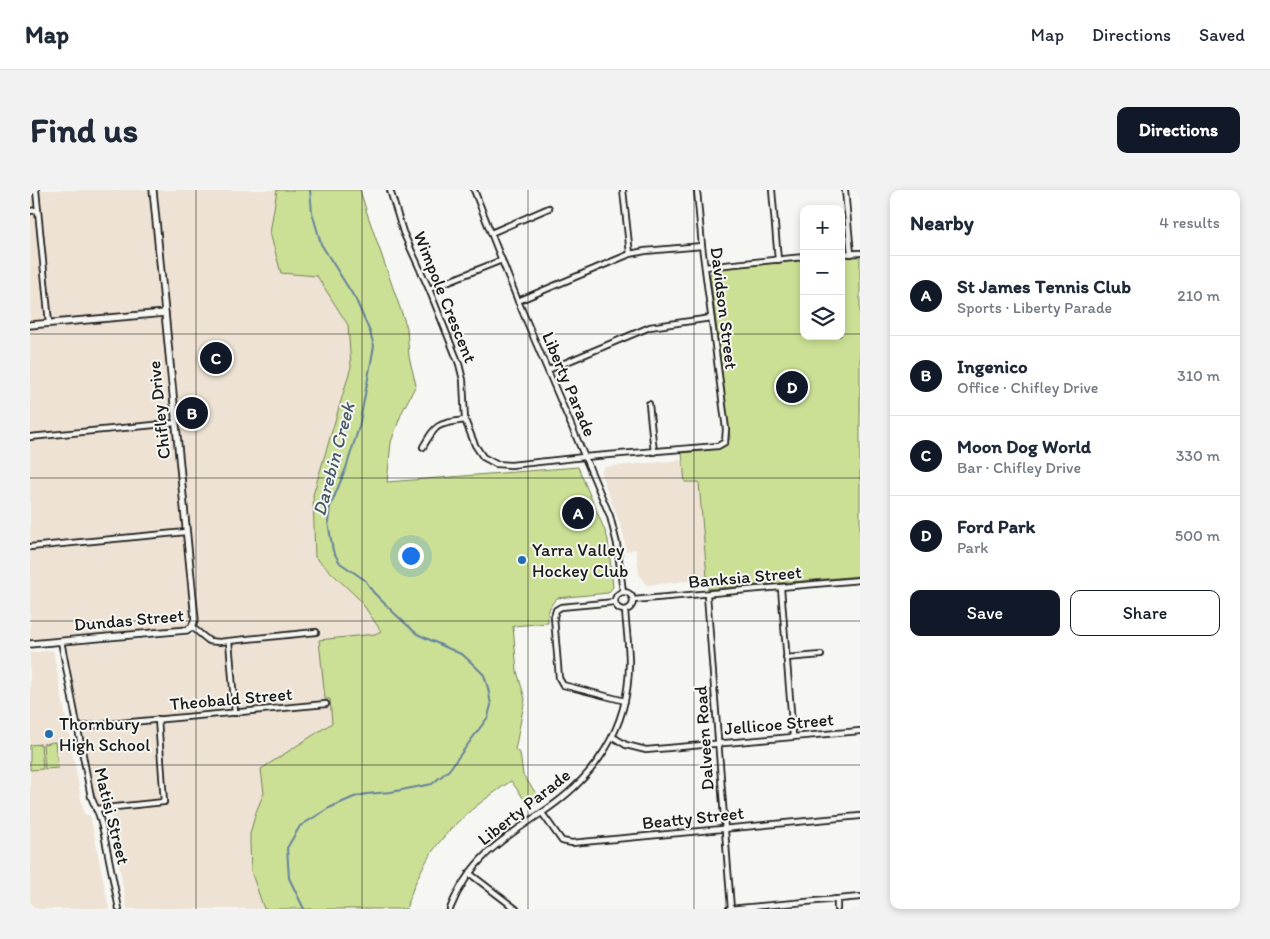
<!DOCTYPE html>
<html lang="en">
<head>
<meta charset="utf-8">
<style>
	:root { --surface:#fff; --page:#f2f2f3; --text:#1f2937; --muted:#747a83; --line:#e0e1e3; --accent:#111827 }
	body { margin:0; font-family:Itim,sans-serif; background:var(--page); color:var(--text) }
	.controls { position:absolute; right:15px; top:15px; display:grid; overflow:hidden; border-radius:10px; box-shadow:0 2px 8px #0003 }
	.controls button { width:45px; height:45px; display:grid; place-items:center; padding:0; border:0; border-bottom:1px solid var(--line); background:var(--surface); color:var(--text); font:25px sans-serif }
	.you { position:absolute; left:380px; top:365px; width:18px; height:18px; margin:-12px; border:4px solid #fff; border-radius:50%; background:#1a73e8; box-shadow:0 0 0 8px #1a73e833 }
	.badge { display:grid; place-items:center; width:32px; height:32px; border-radius:50%; background:var(--accent); color:#fff; font-size:16px; font-weight:700 }
	.pin { position:absolute; translate:-50% -50%; border:2px solid #fff; box-shadow:0 1px 5px #0006 }
	.list { margin:0; padding:0; list-style:none }
	h2 { display:flex; justify-content:space-between; align-items:center; height:65px; margin:0; padding:0 20px; font-size:21px }
	h2 small { font-size:16px; font-weight:400; color:var(--muted) }
	.list li { display:grid; grid-template-columns:32px 1fr auto; gap:15px; align-items:center; box-sizing:border-box; height:80px; padding:0 20px; border-top:1px solid var(--line) }
	.list b { display:block; font-size:19px; white-space:nowrap }
	.list p { margin:0; font-size:16px; white-space:nowrap; color:var(--muted) }
	.list em { font-size:16px; font-style:normal; color:var(--muted) }
	.actions { display:flex; gap:10px; padding:15px 20px }
	.actions a { flex:1; padding:11px 0; border:1px solid var(--accent); border-radius:10px; text-align:center; font-size:18px; color:var(--accent) }
	.actions .main { background:var(--accent); color:#fff }
	.icon { flex:none; width:28px; height:28px; fill:none; stroke:currentColor; stroke-width:2; stroke-linecap:round; stroke-linejoin:round }
	.map { position:relative; flex:none; width:830px; height:719px; overflow:hidden; border-radius:10px }
	header { display:flex; align-items:center; gap:30px; box-sizing:border-box; height:70px; padding:0 25px; background:var(--surface); border-bottom:1px solid var(--line) }
	header strong { font-size:24px }
	nav { display:flex; gap:28px; margin-inline-start:auto; font-size:18px }
	.intro { display:flex; align-items:center; justify-content:space-between; box-sizing:border-box; height:120px; padding:0 30px }
	h1 { margin:0; font-size:35px }
	.button { padding:12px 22px; border-radius:10px; background:var(--accent); color:#fff; font-size:18px; font-weight:700 }
	main { display:flex; gap:30px; padding:0 30px }
	aside { flex:1; background:var(--surface); border-radius:10px; box-shadow:0 2px 8px #0003 }
	.map>svg:first-child { display:block }
	.built { fill:#ede2d3 }
	.green { fill:#cbe095; stroke:#747e58 }
	.lines { fill:none; stroke-linecap:round; stroke-linejoin:round }
	.stream { stroke:#65839c; stroke-width:2 }
	.minor-casing { stroke:#1c1c1c; stroke-width:8 }
	.tertiary-casing { stroke:#1c1c1c; stroke-width:9 }
	.minor { stroke:#f6f6f2; stroke-width:4.5 }
	.tertiary { stroke:#f6f6f2; stroke-width:5.5 }
	.grid { fill:none; stroke:#1c1c1c; stroke-width:1; stroke-opacity:0.55 }
	.poi-dot { fill:#1f6fb2; stroke:#f6f6f2; stroke-width:2 }
	.labels { text-anchor:middle; stroke-width:4; stroke-linejoin:round; paint-order:stroke }
	.street-label { font-size:18px; fill:#1c1c1c; stroke:#f6f6f2 }
	.poi-label { font-size:18px; fill:#1c1c1c; stroke:#f6f6f2; text-anchor:start }
	.water-label { font-size:19px; font-style:italic; fill:#475867; stroke:#f6f6f2 }
</style>
</head>
<body>
<header>
<strong>Map</strong>
<nav><a>Map</a><a>Directions</a><a>Saved</a></nav>
</header>
<div class="intro"><h1>Find us</h1><a class="button">Directions</a></div>
<main>
<div class="map">
<svg width="830" height="719" viewBox="0 0 830 719">
	<rect width="100%" height="100%" fill="#f6f6f2"/>
	<filter id="ink" filterUnits="userSpaceOnUse"><feTurbulence type="fractalNoise" baseFrequency=".02" numOctaves="2"/><feDisplacementMap in="SourceGraphic" scale="10" xChannelSelector="R" yChannelSelector="G"/><feConvolveMatrix kernelMatrix="1 2 1 2 8 2 1 2 1" color-interpolation-filters="sRGB"/></filter>
	<g filter="url(#ink)">
		<g class="built">
			<polygon points="0,0 247,0 240,43 287,86 318,135 321,177 283,305 285,367 330,410 351,441 346,444 295,506 295,509 300,508 302,533 231,579 234,603 226,622 221,681 234,719 97,719 80,623 74,623 65,610 35,456 177,444 161,436 0,449"/>
			<polygon points="653,270 655,292 669,292 677,389 617,395 609,384 606,359 596,361 593,342 571,284 574,277"/>
			<polygon points="23,460 54,624 60,625 79,719 0,719 0,463"/>
		</g>
		<g class="green">
			<path d="M247 0H330L337 23 377 138 379 167 386 195 372 222 361 252 357 292 548 277 575 341 578 350 583 397 578 403 527 408C519 416 517 423 518 433L483 436 487 481 495 509 485 560 490 563 493 585 510 609 499 616 481 591C428 627 395 655 376 719H234L221 681 220 655V644L226 622 234 603 231 579 302 533 300 509H295L289 450 345 444 351 441 330 410 285 367 283 305 321 177 318 135 287 86 251 83 240 43Z"/>
			<path d="M830 64V386L678 399 669 292H655L652 263C666 261 695 262 700 248L680 84 685 78 774 70V146H811V66Z"/>
			<polygon points="25,552 28,578 15,579 13,554"/>
			<polygon points="11,554 13,579 0,580 0,555"/>
		</g>
		<g class="lines">
			<polyline class="stream" points="274,719 259,688 257,658 270,636 299,618 324,607 336,604 361,602 402,594 419,580 458,527 461,515 458,498 454,485 444,475 433,465 387,444 363,422 343,402 335,390 310,373 303,361 298,332 300,317 316,278 329,237 344,156 340,142 326,110 291,54 282,22 280,0"/>
			<g class="minor-casing">
				<g id="minor">
					<polyline points="6,0 19,133"/>
					<polyline points="360,0 373,42 399,99 429,174 433,190 435,230 445,255 453,267 466,274 481,275 554,267 688,256 695,252 696,239 672,56 667,0"/>
					<polyline points="444,0 488,111 580,326 587,354 593,402"/>
					<polyline points="593,0 600,64"/>
					<polyline points="742,0 748,70"/>
					<polyline points="815,0 821,64"/>
					<polyline points="0,21 8,20"/>
					<polyline points="461,43 519,18"/>
					<polyline points="811,64 830,63"/>
					<polyline points="675,77 774,67"/>
					<polyline points="399,99 472,70"/>
					<polyline points="488,111 600,64 615,61 672,56"/>
					<polyline points="518,180 620,137 681,128"/>
					<polyline points="619,214 624,262"/>
					<polyline points="0,247 145,233"/>
					<path d="M393 257C407 233 407 234 435 230"/>
					<polyline points="0,357 156,342"/>
					<polyline points="751,398 763,546"/>
					<circle cx="594" cy="411" r="9"/>
					<polyline points="677,405 701,719"/>
					<polyline points="603,410 830,390"/>
					<polyline points="585,412 531,417 526,420 524,427 529,488 533,495 595,511"/>
					<polyline points="162,437 179,451 189,452 286,442"/>
					<polyline points="31,451 61,607 69,625 74,644 89,719"/>
					<polyline points="199,451 205,523"/>
					<polyline points="756,468 791,465"/>
					<polyline points="47,537 296,514"/>
					<polyline points="583,547 596,555 616,560 830,541"/>
					<polyline points="66,619 134,612 128,529"/>
					<polyline points="512,623 532,651 542,653 830,626"/>
					<polyline points="439,683 486,719"/>
					<path d="M420 719C439 671 469 651 510 624 564 589 599 539 599 473 599 455 596 437 595 420"/>
					<polyline points="699,719 830,707"/>
					<polyline points="807,719 807,709"/>
				</g>
			</g>
			<g class="tertiary-casing">
				<g id="tertiary">
					<polyline points="0,135 135,123"/>
					<polyline points="0,454 157,440 162,437 165,429 123,0"/>
				</g>
			</g>
			<use href="#minor" class="minor"/>
			<use href="#tertiary" class="tertiary"/>
		</g>
	</g>
	<path class="grid" d="M166 0V719M332 0V719M498 0V719M664 0V719M0 144H774M811 144H830M0 288H830M0 431H830M0 575H830"/>
	<g class="poi-dot">
		<circle cx="492" cy="370" r="5"/>
		<circle cx="19" cy="544" r="5"/>
	</g>
	<g class="labels">
		<g class="street-label">
			<text transform="translate(415 107) rotate(68)" y="6">Wimpole Crescent</text>
			<text transform="translate(694 118) rotate(83)" y="6">Davidson Street</text>
			<text transform="translate(539 194) rotate(67)" y="6">Liberty Parade</text>
			<text transform="translate(129 220) rotate(-96)" y="6">Chifley Drive</text>
			<text transform="translate(715 387) rotate(-5)" y="6">Banksia Street</text>
			<text transform="translate(99 430) rotate(-5)" y="6">Dundas Street</text>
			<text transform="translate(201 509) rotate(-5)" y="6">Theobald Street</text>
			<text transform="translate(749 534) rotate(-5)" y="6">Jellicoe Street</text>
			<text transform="translate(674 548) rotate(-94)" y="6">Dalveen Road</text>
			<text transform="translate(494 617) rotate(-38)" y="6">Liberty Parade</text>
			<text transform="translate(82 626) rotate(76)" y="6">Matisi Street</text>
			<text transform="translate(663 628) rotate(-6)" y="6">Beatty Street</text>
		</g>
		<g class="poi-label">
			<text x="502" y="366">Yarra Valley<tspan x="502" dy="21">Hockey Club</tspan></text>
			<text x="29" y="540">Thornbury<tspan x="29" dy="21">High School</tspan></text>
		</g>
		<g class="water-label">
			<text transform="translate(303 269) rotate(-75)" y="7">Darebin Creek</text>
		</g>
	</g>
</svg>
<div class="controls">
<button>+</button>
<button>−</button>
<button><svg class="icon" aria-label="layers" viewBox="0 0 24 24"><path d="M12 4l9 5-9 5-9-5zM3 14l9 5 9-5"/></svg></button>
</div>
<div class="you"></div>
<div class="pin badge" style="left:548px;top:323px">A</div>
<div class="pin badge" style="left:162px;top:223px">B</div>
<div class="pin badge" style="left:186px;top:168px">C</div>
<div class="pin badge" style="left:762px;top:197px">D</div>
</div>
<aside>
<h2>Nearby<small>4 results</small></h2>
<ul class="list">
<li><span class="badge">A</span><div><b>St James Tennis Club</b><p>Sports · Liberty Parade</p></div><em>210 m</em></li>
<li><span class="badge">B</span><div><b>Ingenico</b><p>Office · Chifley Drive</p></div><em>310 m</em></li>
<li><span class="badge">C</span><div><b>Moon Dog World</b><p>Bar · Chifley Drive</p></div><em>330 m</em></li>
<li><span class="badge">D</span><div><b>Ford Park</b><p>Park</p></div><em>500 m</em></li>
</ul>
<div class="actions"><a class="main">Save</a><a>Share</a></div>
</aside>
</main>
</body>
</html>
